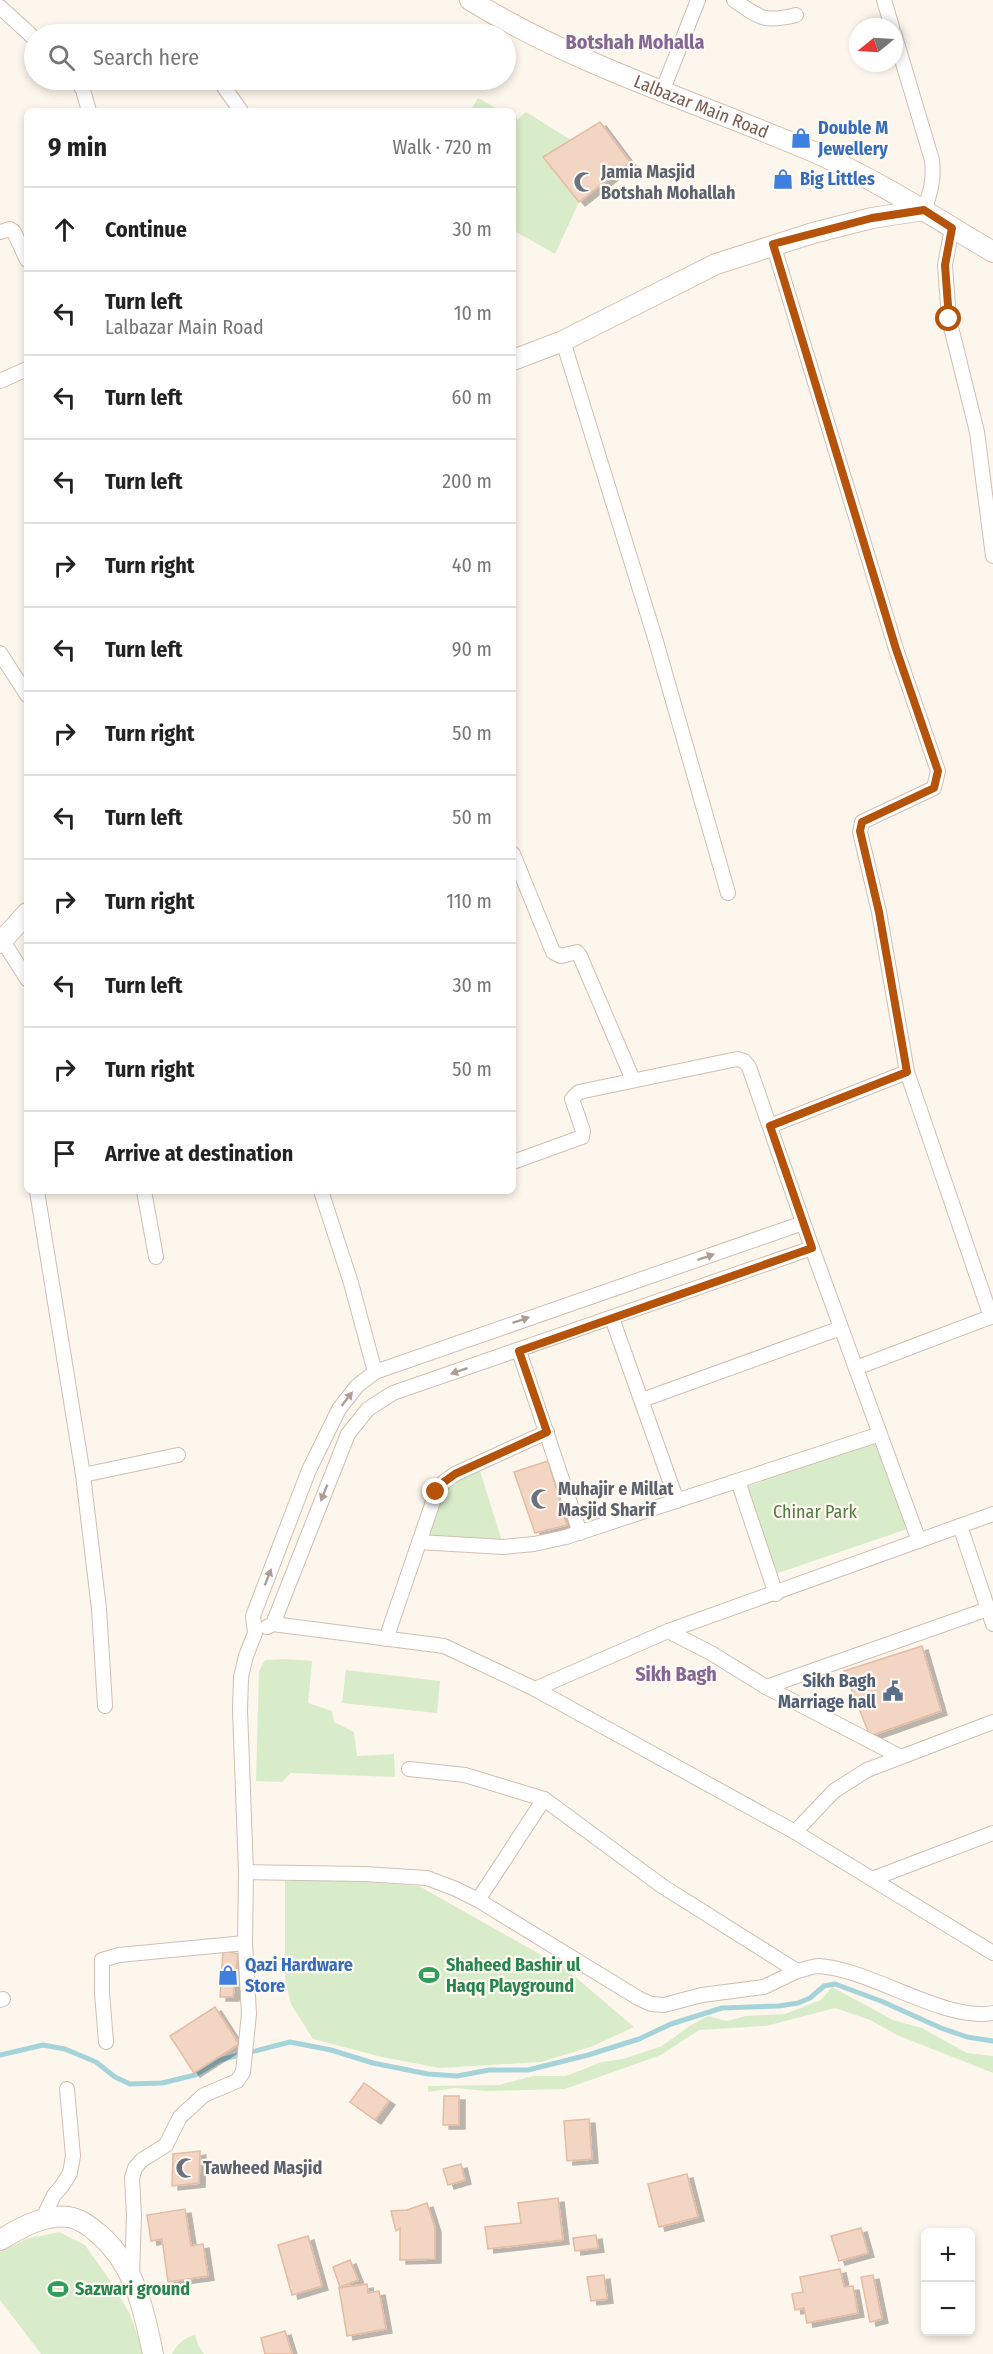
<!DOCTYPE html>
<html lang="en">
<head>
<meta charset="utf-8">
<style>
	:root { --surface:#fff; --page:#f6f6f6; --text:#222; --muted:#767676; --line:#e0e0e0 }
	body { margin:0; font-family:"Fira Sans Condensed",sans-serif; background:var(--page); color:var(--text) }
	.controls { position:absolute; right:18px; bottom:18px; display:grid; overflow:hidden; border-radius:9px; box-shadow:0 3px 9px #0003 }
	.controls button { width:54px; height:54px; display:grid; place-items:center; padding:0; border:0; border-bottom:2px solid var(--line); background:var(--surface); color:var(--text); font:30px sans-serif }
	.compass { position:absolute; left:849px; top:18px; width:54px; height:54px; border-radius:50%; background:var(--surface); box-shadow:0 3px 9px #0003; rotate:252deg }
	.stop { position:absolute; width:18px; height:18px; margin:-14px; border:4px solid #b45309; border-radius:50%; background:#fff }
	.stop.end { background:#b45309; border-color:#fff; box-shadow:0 2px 6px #0008 }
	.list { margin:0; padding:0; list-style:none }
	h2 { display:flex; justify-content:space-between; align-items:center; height:78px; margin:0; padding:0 24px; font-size:26px }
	h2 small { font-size:20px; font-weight:400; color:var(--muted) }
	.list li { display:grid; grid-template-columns:39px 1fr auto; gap:18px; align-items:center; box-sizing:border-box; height:84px; padding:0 24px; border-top:2px solid var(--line) }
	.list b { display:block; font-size:22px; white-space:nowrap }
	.list p { margin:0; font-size:20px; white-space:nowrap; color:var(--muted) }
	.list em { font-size:20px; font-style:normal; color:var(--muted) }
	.icon { flex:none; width:33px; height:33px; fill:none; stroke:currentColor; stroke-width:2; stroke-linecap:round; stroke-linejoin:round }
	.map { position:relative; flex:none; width:993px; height:2354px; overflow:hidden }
	.search { position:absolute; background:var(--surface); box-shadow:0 3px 9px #0003; left:24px; top:24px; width:492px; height:66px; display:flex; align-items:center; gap:15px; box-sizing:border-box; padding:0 21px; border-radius:33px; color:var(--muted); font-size:22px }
	.panel { position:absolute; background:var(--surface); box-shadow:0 3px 9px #0003; left:24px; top:108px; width:492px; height:1086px; border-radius:9px }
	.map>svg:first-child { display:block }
	.green { fill:#d8ecc9 }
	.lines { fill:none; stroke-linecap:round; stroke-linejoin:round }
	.stream { stroke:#a5d3da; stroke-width:5 }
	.building { fill:#f3d5c3; stroke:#e6bba3; stroke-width:1.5; filter:url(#shadow) }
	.street-casing { stroke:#d1beb0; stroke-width:16 }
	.secondary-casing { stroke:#d6c0b0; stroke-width:22 }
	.street { stroke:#fff; stroke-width:14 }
	.secondary { stroke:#fff; stroke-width:20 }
	.oneway { fill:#af9d94 }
	.route { stroke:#b45309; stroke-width:8 }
	.labels { text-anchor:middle; stroke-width:4.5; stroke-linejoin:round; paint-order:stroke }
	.street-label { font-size:18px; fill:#7a5c4d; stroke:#fffaf3 }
	.shop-label { font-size:18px; font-weight:bold; fill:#366cbe; stroke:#fffaf3; text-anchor:start }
	.worship-label { font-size:18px; font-weight:bold; fill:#5b616d; stroke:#fffaf3; text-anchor:start }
	.park-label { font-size:18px; fill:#537a41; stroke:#fffaf3 }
	.service-label { font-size:18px; font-weight:bold; fill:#4e5e75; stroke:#fffaf3; text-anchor:end }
	.leisure-label { font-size:18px; font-weight:bold; fill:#27864d; stroke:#fffaf3; text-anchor:start }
	.neighbourhood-label { font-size:20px; font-weight:bold; fill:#846695; stroke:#fffaf3 }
</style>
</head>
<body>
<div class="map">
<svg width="993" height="2354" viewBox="0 0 993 2354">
	<defs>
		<filter id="shadow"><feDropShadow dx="6" dy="4" stdDeviation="0" flood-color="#0004"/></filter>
	</defs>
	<rect width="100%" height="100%" fill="#fdf6ec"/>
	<g class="green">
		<polygon points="478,98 502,111 470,111"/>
		<polygon points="526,112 571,140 544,157 579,202 555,254 513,230 513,117 517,120"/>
		<polygon points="876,1443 907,1529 775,1574 746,1487"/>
		<path d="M480 1471 502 1541 429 1537C435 1497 442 1484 480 1471Z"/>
		<polygon points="286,1659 312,1661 308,1703 332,1711 334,1722 354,1732 357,1756 394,1754 395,1777 291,1773 282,1782 256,1781 259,1671 265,1660"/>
		<polygon points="346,1670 440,1681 437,1713 342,1703"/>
		<polygon points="337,1880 419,1886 566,1969 634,2027 593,2046 541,2062 440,2068 382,2057 313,2039 291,2004 285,1980 285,1881"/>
		<polygon points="832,1987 893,2020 922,2028 967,2053 993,2056 993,2073 897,2035 870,2020 835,2008 766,2026 699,2030 661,2055 565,2089 486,2091 454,2088 428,2092 428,2086 499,2085 533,2076 566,2076 602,2062 623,2059 662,2046 691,2025 708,2016 727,2021 746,2016 785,2014 821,2000"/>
		<polygon points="59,2232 85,2245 109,2279 130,2314 144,2354 41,2354 0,2300 0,2252 26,2239"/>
		<path d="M195 2335 198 2345 204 2354H172C176 2345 185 2337 195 2335Z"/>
	</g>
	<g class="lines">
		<polyline class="stream" points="0,2055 43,2045 65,2049 96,2062 115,2077 130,2084 162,2083 195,2075 220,2060 290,2042 331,2050 373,2063 428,2074 457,2076 489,2070 528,2070 588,2055 639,2039 671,2024 722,2008 779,2006 798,2003 810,1998 824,1986 835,1984 881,2001 941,2028 967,2037 993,2041"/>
	</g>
	<g class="building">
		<polygon points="600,122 630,162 579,202 543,157"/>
		<polygon points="548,1461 567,1525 535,1533 514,1472"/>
		<polygon points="922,1646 941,1711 870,1736 844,1671"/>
		<polygon points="223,1950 238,1954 233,1997 220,1997"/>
		<polygon points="215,2007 239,2044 194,2073 170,2036"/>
		<polygon points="364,2083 389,2101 375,2120 350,2102"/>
		<polygon points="444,2096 459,2096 459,2125 443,2125"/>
		<polygon points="589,2119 592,2159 567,2161 564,2121"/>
		<polygon points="200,2151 199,2183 172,2186 173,2154"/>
		<polygon points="461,2164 465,2180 448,2185 443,2169"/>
		<polygon points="687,2174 698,2217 659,2227 648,2184"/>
		<polygon points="558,2198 563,2240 488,2249 485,2227 521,2223 518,2203"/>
		<polygon points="427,2203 435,2228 435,2259 400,2260 400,2228 396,2231 391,2211 407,2210"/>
		<polygon points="185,2209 191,2246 203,2244 208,2276 168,2282 162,2239 151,2241 147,2215"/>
		<polygon points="861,2228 868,2253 839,2261 831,2236"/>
		<polygon points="596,2235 598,2248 575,2251 573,2238"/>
		<polygon points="308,2236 322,2286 292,2295 278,2245"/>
		<polygon points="350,2260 358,2280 340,2287 333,2267"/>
		<polygon points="840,2269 844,2287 853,2286 858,2313 807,2323 804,2308 795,2310 792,2294 803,2292 800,2277"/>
		<polygon points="604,2275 607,2299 591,2301 587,2277"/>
		<polygon points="873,2275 882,2319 870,2322 861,2277"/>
		<polygon points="367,2284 368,2293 379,2291 386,2329 347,2336 339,2288"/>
		<polygon points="285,2331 292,2354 265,2354 261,2338"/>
	</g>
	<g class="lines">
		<g class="street-casing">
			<g id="street">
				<path d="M734 0C760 18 764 23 796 15"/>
				<polyline points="884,0 892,27"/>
				<polyline points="0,7 34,38"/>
				<path d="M894 33 932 160C934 179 931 192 924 210"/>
				<polyline points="76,80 83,90 89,111"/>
				<polyline points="219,80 241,111"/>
				<polyline points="662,92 698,0"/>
				<polyline points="952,228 945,265 949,319 977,432 993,556"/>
				<polyline points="0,232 10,229 14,232 27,260"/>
				<polyline points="773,244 896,649 938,771 934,788 862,822 860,832 879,912 907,1072 991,1317"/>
				<polyline points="563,341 655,638 728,893"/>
				<polyline points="0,381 27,369"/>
				<polyline points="0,653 27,695"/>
				<polyline points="513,854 553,952 561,956 577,952 580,956 633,1080"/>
				<polyline points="3,941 27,979"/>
				<polyline points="770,1126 907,1072"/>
				<polyline points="513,1162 582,1137 583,1131 572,1099 579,1092 737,1059 744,1061 749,1067 812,1248 919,1541"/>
				<polyline points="37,1191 83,1475 99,1609 105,1706"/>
				<polyline points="144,1191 156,1257"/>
				<polyline points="321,1191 351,1283 375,1372"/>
				<polyline points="612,1318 677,1501"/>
				<polyline points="519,1351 580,1533"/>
				<polyline points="856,1368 993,1316"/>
				<polyline points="642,1400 841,1328"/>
				<polyline points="83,1475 178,1455"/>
				<polyline points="738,1481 776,1594"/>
				<polyline points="960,1526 993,1624"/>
				<polyline points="419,1542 503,1547 534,1544 566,1537 880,1434"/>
				<polyline points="273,1624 444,1646 535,1689 668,1631 993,1514"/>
				<polyline points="267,1627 273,1624 348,1434 368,1409 393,1393 812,1248"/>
				<polyline points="668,1631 711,1653 766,1687 899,1756"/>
				<polyline points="386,1639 436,1493 444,1482 455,1474 547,1432"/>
				<polyline points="766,1687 988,1609"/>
				<polyline points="535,1689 795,1832 993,1953"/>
				<path d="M409 1769 465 1775 544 1799 662 1886 797 1971C804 1970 812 1966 819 1966 873 1970 944 2022 993 2013"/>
				<polyline points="795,1832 834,1791 867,1770 993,1722"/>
				<polyline points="246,1872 364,1874 427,1878 456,1889 478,1900 638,1998 651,2004 664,2005 702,1995 764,1987 797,1971"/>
				<polyline points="872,1879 993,1833"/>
				<polyline points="478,1900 544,1799"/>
				<polyline points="0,2000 3,1999"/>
				<polyline points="106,2042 102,1993 102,1960 119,1955 245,1943"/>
				<polyline points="42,2220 54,2195 62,2186 70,2173 73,2156 67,2089"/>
				<polyline points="132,2275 134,2215 132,2178 135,2168 142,2160 166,2145 180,2117 193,2105 204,2095 237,2081 243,2072 249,2014 245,1943 246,1872 240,1710 241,1677 246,1656 255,1633 253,1616 309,1470 339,1409 357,1386 375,1372 803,1223"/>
			</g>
		</g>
		<g class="secondary-casing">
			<g id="secondary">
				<path id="s1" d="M470 0C578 66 699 103 814 152 877 180 934 217 993 252"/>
				<polyline points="513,360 563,341 716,264 813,233 872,218 924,210"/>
				<polyline points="0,943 27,913"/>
				<path d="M0 2240C20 2228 44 2214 69 2217 81 2219 91 2227 100 2235 135 2266 144 2310 153 2354"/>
			</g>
		</g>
		<use href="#street" class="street"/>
		<use href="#secondary" class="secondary"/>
	</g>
	<defs><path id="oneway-solid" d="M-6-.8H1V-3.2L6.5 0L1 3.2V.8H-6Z" transform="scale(1.5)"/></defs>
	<g class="oneway">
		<use href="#oneway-solid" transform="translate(706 1257) rotate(-19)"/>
		<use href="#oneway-solid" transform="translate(521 1320) rotate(-19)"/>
		<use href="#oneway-solid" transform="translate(459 1371) rotate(161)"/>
		<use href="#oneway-solid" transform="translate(347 1399) rotate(-52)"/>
		<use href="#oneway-solid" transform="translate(324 1493) rotate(112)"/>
		<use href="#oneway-solid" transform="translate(268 1577) rotate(-69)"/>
	</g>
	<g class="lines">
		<polyline class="route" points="436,1492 444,1482 455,1474 547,1432 519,1351 812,1248 770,1126 907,1072 879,912 860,831 862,822 934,788 938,771 896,649 773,244 872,218 924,210 952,228 945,265 949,319"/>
	</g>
	<defs>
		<g id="shop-bare" transform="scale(1.62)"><path d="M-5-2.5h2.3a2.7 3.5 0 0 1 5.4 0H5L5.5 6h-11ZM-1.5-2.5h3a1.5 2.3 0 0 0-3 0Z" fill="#3f7fe0" stroke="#fffaf3" stroke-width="2.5" paint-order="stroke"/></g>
		<g id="mosque-bare" transform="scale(1.62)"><path d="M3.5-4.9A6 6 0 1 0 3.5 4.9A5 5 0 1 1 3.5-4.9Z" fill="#6b7280" stroke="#fffaf3" stroke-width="2.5" paint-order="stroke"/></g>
		<g id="civic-bare" transform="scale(1.62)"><path d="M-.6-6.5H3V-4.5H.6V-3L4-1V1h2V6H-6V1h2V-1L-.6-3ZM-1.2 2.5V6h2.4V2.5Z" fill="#5c6f8a" stroke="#fffaf3" stroke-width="2.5" paint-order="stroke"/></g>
		<g id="stadium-bare" transform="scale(1.62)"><path d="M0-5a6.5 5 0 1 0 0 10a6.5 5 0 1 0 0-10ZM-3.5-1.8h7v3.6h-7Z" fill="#2e9e5b" stroke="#fffaf3" stroke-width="2.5" paint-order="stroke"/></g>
	</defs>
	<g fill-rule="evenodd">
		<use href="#shop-bare" x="801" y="138"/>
		<use href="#shop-bare" x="783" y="179"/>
		<use href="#mosque-bare" x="584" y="182"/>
		<use href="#mosque-bare" x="541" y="1499"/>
		<use href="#civic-bare" x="893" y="1691"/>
		<use href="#shop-bare" x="228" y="1975"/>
		<use href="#stadium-bare" x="429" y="1975"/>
		<use href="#mosque-bare" x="186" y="2168"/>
		<use href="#stadium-bare" x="58" y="2289"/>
	</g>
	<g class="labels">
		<g class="street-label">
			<text dy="6" stroke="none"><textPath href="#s1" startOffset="255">Lalbazar Main Road</textPath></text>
		</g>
		<g class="shop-label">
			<text x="818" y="134">Double M<tspan x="818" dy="21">Jewellery</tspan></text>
			<text x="800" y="185">Big Littles</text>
			<text x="245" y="1971">Qazi Hardware<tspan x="245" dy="21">Store</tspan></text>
		</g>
		<g class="worship-label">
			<text x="601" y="178">Jamia Masjid<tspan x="601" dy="21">Botshah Mohallah</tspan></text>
			<text x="558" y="1495">Muhajir e Millat<tspan x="558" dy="21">Masjid Sharif</tspan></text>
			<text x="203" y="2174">Tawheed Masjid</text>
		</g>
		<g class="park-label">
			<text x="815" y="1518">Chinar Park</text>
		</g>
		<g class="service-label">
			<text x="876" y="1687">Sikh Bagh<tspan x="876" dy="21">Marriage hall</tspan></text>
		</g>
		<g class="leisure-label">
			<text x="446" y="1971">Shaheed Bashir ul<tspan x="446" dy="21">Haqq Playground</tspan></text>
			<text x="75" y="2295">Sazwari ground</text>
		</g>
		<g class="neighbourhood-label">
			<text x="635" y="49">Botshah Mohalla</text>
			<text x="676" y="1681">Sikh Bagh</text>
		</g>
	</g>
</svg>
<div class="controls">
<button>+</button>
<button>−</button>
</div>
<svg class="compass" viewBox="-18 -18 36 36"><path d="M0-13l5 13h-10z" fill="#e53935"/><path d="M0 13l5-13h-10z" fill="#767676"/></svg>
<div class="stop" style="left:949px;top:319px"></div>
<div class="stop end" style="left:436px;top:1492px"></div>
<div class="search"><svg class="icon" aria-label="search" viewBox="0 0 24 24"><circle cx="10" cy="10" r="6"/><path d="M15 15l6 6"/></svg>Search here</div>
<section class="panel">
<h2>9 min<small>Walk · 720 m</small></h2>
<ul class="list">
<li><svg class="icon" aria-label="ahead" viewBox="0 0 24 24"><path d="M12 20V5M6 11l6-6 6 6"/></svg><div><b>Continue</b></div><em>30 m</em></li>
<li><svg class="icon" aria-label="left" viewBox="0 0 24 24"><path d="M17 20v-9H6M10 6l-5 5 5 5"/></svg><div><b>Turn left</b><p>Lalbazar Main Road</p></div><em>10 m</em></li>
<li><svg class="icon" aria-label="left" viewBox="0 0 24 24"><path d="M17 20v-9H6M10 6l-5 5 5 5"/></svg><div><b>Turn left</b></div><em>60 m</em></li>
<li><svg class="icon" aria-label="left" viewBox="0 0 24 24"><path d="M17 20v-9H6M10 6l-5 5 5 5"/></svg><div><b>Turn left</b></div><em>200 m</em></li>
<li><svg class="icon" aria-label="right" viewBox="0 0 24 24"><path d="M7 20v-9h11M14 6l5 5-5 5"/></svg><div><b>Turn right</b></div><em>40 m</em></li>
<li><svg class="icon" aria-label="left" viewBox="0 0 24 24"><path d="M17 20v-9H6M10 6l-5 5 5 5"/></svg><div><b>Turn left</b></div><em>90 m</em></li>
<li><svg class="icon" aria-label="right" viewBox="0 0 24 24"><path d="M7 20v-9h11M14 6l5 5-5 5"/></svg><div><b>Turn right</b></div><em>50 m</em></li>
<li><svg class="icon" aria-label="left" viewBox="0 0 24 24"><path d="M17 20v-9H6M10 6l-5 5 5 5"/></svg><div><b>Turn left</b></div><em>50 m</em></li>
<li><svg class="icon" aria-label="right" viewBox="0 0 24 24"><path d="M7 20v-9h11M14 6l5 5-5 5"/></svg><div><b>Turn right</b></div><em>110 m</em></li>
<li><svg class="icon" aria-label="left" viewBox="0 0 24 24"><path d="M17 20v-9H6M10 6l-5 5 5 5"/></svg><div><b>Turn left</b></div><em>30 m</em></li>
<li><svg class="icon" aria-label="right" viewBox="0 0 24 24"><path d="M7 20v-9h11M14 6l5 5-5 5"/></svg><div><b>Turn right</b></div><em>50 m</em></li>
<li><svg class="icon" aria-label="arrive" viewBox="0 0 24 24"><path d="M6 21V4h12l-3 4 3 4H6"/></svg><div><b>Arrive at destination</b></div></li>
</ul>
</section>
</div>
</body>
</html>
